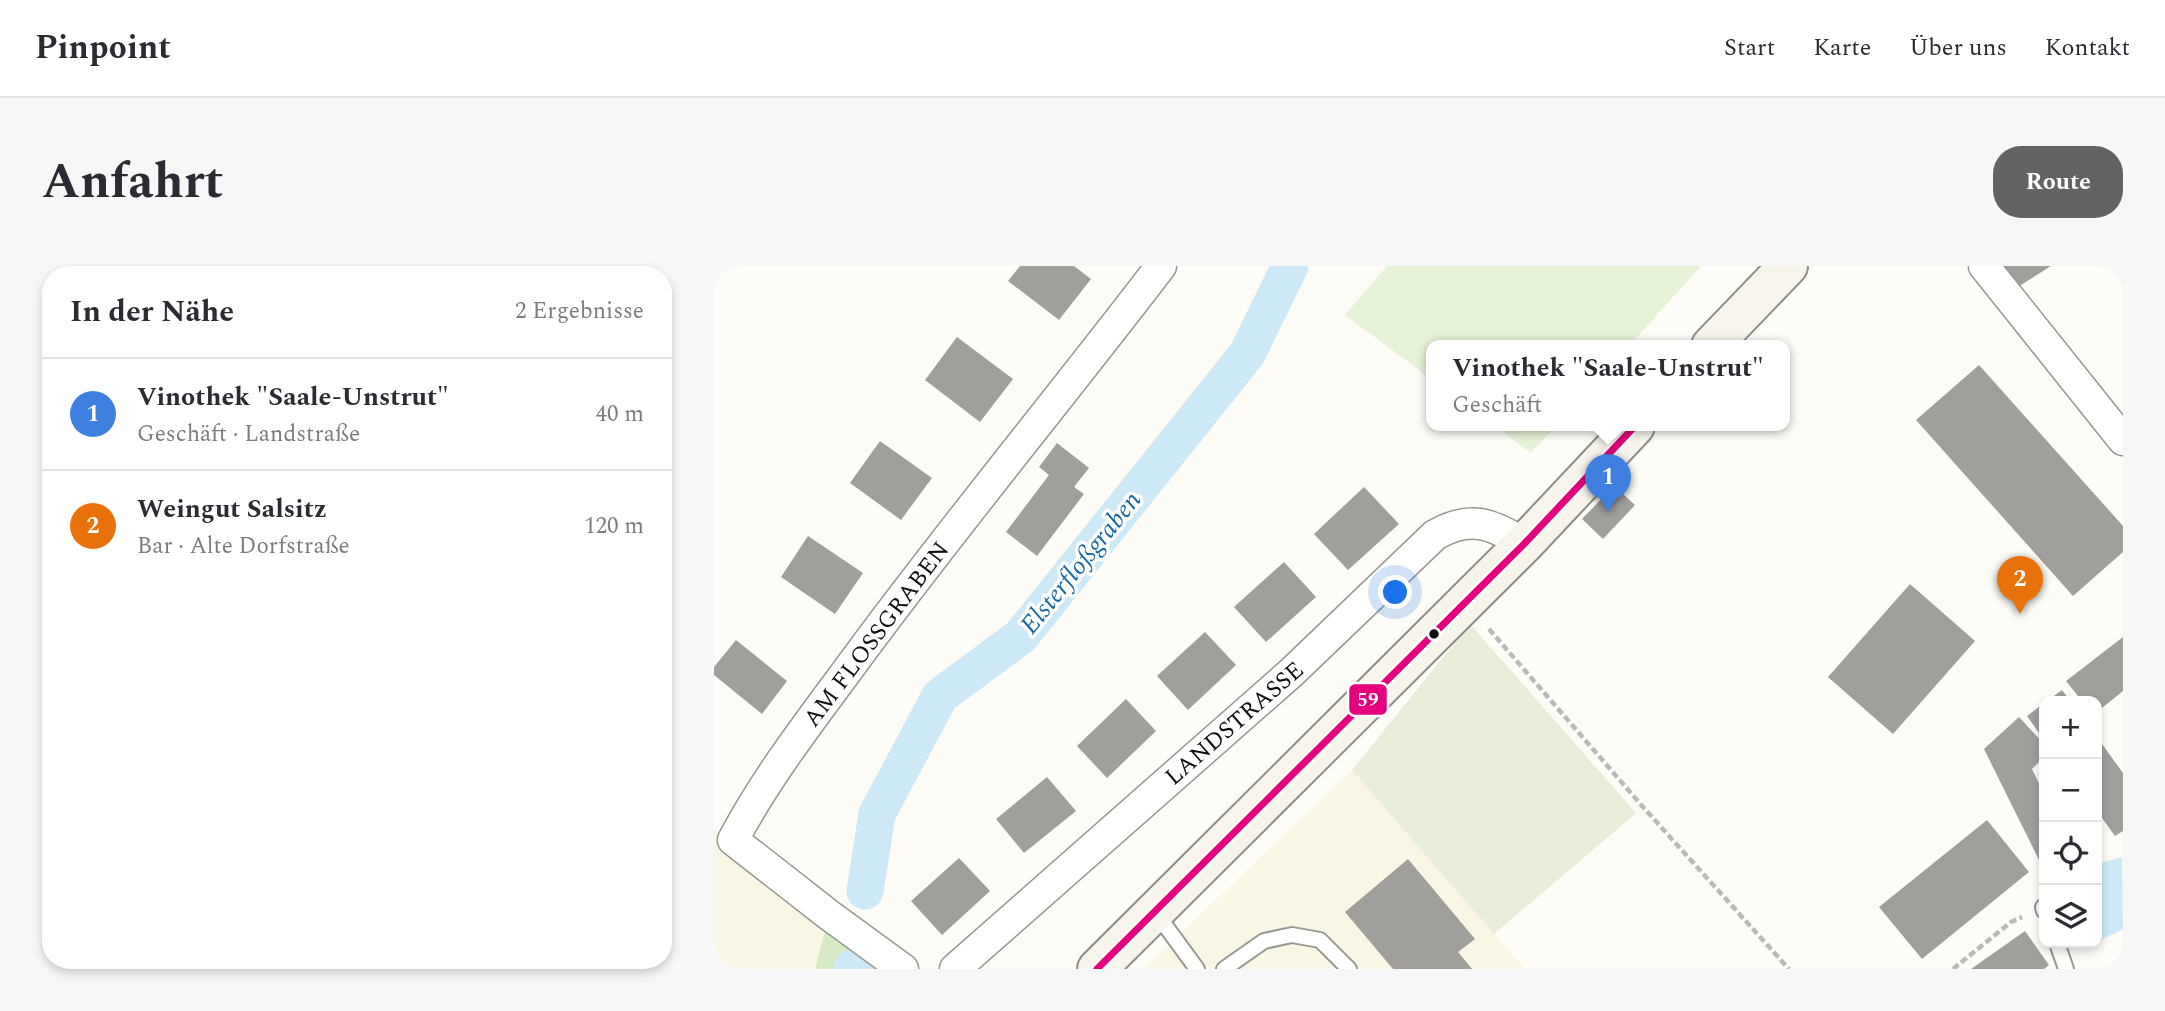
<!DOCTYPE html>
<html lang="de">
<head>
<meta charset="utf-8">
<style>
	:root { --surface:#fff; --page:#f7f7f7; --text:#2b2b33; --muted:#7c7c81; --line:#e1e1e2; --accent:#646362 }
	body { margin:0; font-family:Spectral,serif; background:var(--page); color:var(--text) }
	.controls { position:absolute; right:21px; bottom:21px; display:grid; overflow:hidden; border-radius:14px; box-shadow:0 4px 10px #0003 }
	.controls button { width:63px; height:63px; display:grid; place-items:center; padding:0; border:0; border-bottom:2px solid var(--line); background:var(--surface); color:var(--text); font:35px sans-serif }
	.you { position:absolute; left:682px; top:327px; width:24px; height:24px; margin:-18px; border:5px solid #fff; border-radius:50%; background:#1a73e8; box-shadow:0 0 0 10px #1a73e833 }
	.badge { display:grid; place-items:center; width:46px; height:46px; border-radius:50%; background:var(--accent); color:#fff; font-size:23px; font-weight:700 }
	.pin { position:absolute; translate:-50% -58px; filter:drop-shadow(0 2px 4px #0008) }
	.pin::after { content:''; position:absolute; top:37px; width:24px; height:21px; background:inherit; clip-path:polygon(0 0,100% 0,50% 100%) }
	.popup { position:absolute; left:712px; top:74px; width:364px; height:91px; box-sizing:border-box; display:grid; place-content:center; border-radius:14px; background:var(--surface); filter:drop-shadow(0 2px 5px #0005); font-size:23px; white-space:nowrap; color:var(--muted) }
	.popup b { font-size:26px; color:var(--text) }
	.popup::after { content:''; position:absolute; left:50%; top:100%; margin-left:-14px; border:14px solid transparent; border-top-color:var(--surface) }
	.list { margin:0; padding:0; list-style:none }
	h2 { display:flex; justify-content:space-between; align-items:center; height:91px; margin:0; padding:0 28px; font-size:30px }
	h2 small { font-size:23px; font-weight:400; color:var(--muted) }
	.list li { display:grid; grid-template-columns:46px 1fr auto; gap:21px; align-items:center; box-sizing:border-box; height:112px; padding:0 28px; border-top:2px solid var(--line) }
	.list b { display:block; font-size:26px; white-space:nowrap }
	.list p { margin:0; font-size:23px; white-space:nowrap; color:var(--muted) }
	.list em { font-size:23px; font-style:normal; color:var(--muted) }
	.icon { flex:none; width:38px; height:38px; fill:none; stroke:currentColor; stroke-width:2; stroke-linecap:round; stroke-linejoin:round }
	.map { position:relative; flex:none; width:1409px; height:703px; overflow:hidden; border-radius:28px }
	header { display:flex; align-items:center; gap:42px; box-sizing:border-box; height:98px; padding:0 35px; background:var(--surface); border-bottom:2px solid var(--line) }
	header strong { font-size:33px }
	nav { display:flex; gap:38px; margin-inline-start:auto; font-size:24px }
	.intro { display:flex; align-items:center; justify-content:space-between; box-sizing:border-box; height:168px; padding:0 42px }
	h1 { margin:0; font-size:49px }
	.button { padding:18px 32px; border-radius:28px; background:var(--accent); color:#fff; font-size:24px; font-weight:700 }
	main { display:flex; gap:42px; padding:0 42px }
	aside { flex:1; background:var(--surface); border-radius:28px; box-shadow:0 4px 10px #0003 }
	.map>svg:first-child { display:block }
	.farmland { fill:#f9f7e4 }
	.green { fill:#e7f3d7 }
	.forest { fill:#d8eac5 }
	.cemetery { fill:#e9eedb }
	.water { fill:#cde8f7 }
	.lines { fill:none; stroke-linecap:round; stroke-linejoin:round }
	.canal { stroke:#cde8f7; stroke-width:37 }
	.building { fill:#a19f9c }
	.lane-casing { stroke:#979795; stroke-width:18 }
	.street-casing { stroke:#979795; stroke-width:33 }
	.secondary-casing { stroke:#8e8d8b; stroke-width:42 }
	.path { stroke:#b9b9b8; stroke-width:4.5; stroke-dasharray:7 3.5; stroke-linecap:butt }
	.lane { stroke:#fffffe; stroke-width:14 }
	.street { stroke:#fffffe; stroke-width:30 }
	.secondary { stroke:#f6f4eb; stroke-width:38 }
	.bus-1-casing { stroke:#fff; stroke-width:12 }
	.bus-1 { stroke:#e5007d; stroke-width:7 }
	.bus-dot { fill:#111; stroke:#fff; stroke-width:2.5 }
	.labels { text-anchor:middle; stroke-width:7; stroke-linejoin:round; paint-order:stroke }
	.street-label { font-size:24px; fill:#111; stroke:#fff }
	.water-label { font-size:26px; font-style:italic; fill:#1768a6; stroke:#fff }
	.line-badge { stroke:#fff; stroke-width:2.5 }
	.badge-label { font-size:19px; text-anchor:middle; font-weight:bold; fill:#fff }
</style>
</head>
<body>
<header>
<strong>Pinpoint</strong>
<nav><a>Start</a><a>Karte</a><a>Über uns</a><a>Kontakt</a></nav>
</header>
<div class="intro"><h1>Anfahrt</h1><a class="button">Route</a></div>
<main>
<aside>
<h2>In der Nähe<small>2 Ergebnisse</small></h2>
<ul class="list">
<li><span class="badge" style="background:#3f7fe0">1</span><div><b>Vinothek &quot;Saale-Unstrut&quot;</b><p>Geschäft · Landstraße</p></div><em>40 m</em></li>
<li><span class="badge" style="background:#e8710a">2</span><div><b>Weingut Salsitz</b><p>Bar · Alte Dorfstraße</p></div><em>120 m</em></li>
</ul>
</aside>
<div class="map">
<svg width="1409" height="703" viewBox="0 0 1409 703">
	<rect width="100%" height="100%" fill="#fdfcf7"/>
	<g class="farmland">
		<polygon points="638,504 811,703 429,703"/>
		<polygon points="0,564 115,650 101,703 0,703"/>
	</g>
	<g class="green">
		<polygon points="673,0 987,0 915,80 717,80 717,113 631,49"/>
		<polygon points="781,160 842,160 817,187"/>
	</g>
	<polygon class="forest" points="115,650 167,703 101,703"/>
	<polygon class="cemetery" points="756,358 922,547 780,668 638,504"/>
	<polygon class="water" points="1408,591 1409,663 1383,676 1383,598"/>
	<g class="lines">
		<g class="canal">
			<polyline points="151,625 163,548 226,430 307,370 533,88 576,0"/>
			<polyline points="138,703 139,701"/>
		</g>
	</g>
	<g class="building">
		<polygon points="306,0 360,0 377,13 345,54 294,15"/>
		<polygon points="1288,0 1337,0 1302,22"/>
		<polygon points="243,71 299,113 266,156 211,114"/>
		<polygon points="1265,99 1409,260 1409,286 1359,330 1202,154"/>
		<polygon points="166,175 218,212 187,254 136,217"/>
		<polygon points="343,177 375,202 360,221 370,228 323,290 292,266 335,209 325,201"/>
		<polygon points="900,220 921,239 889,273 868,253"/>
		<polygon points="650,221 685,258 634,304 600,268"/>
		<polygon points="94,270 149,307 121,348 67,311"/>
		<polygon points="570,296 602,331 552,376 520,341"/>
		<polygon points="1196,318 1261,375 1179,468 1114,411"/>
		<polygon points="491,366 522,399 474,444 443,410"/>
		<polygon points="1409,371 1409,425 1383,446 1383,435 1368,435 1352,415"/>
		<polygon points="22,374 73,415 48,448 0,409 0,401"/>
		<polygon points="1348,424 1356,435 1333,435"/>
		<polygon points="412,433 442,465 393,512 363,480"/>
		<polygon points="1330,437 1330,474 1313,450"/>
		<polygon points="1305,451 1330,478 1330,491 1318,503 1330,528 1330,604 1270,483"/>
		<polygon points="1383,471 1409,507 1409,565 1401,570 1383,545"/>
		<polygon points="333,511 362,545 310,587 282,553"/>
		<polygon points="1273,554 1315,606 1208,693 1165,641"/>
		<polygon points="245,592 276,625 228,669 197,635"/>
		<polygon points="694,593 761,673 744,686 758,703 679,703 631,646"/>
		<polygon points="1311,665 1335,699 1330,703 1257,703"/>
	</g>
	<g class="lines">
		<g class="lane-casing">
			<g id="lane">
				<polyline points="1329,641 1330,645"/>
				<polyline points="442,647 483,703"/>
				<polyline points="1343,677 1352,703"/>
				<polyline points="510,703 550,675 578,669 606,674 635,703"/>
			</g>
		</g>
		<g class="street-casing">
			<g id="street">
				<polyline points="1270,0 1409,174"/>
				<path d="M189 703 115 649 19 574C54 508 100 450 144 390 242 257 347 131 447 0"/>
				<path d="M241 703 578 406 721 269C756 249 778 257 810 278"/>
			</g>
		</g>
		<g class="secondary-casing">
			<g id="secondary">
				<polyline points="997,80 1074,0"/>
				<polyline points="383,703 810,278 921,160"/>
			</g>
		</g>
		<g class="path">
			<polyline points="775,363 929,541 1075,703"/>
			<polyline points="1239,703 1297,656 1308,651"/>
		</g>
		<use href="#lane" class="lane"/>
		<use href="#street" class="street"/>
		<use href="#secondary" class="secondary"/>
		<g class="bus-1-casing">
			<polyline id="bus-1" points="383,703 810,278 921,160"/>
		</g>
		<use href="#bus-1" class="bus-1"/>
	</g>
	<circle class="bus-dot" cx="720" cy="368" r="6"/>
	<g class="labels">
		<g class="street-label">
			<text transform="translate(162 368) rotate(-53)" y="8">AM FLOSSGRABEN</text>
			<text transform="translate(520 457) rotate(-41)" y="8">LANDSTRASSE</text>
		</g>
		<g class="water-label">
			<text transform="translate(366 296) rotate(-51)" y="9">Elsterfloßgraben</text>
		</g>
	</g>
	<rect class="line-badge" x="634" y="417" width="40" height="33" rx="7" fill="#e5007d"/>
	<g class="badge-label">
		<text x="654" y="440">59</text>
	</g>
</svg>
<div class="controls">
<button>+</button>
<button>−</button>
<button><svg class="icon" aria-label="locate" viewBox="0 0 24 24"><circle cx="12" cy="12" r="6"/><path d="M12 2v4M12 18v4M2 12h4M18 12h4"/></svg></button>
<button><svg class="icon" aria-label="layers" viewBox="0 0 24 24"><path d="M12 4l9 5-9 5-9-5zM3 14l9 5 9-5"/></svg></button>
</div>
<div class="you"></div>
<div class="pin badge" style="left:894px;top:246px;background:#3f7fe0">1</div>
<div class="popup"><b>Vinothek &quot;Saale-Unstrut&quot;</b>Geschäft</div>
<div class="pin badge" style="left:1306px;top:348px;background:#e8710a">2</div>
</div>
</main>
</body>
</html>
